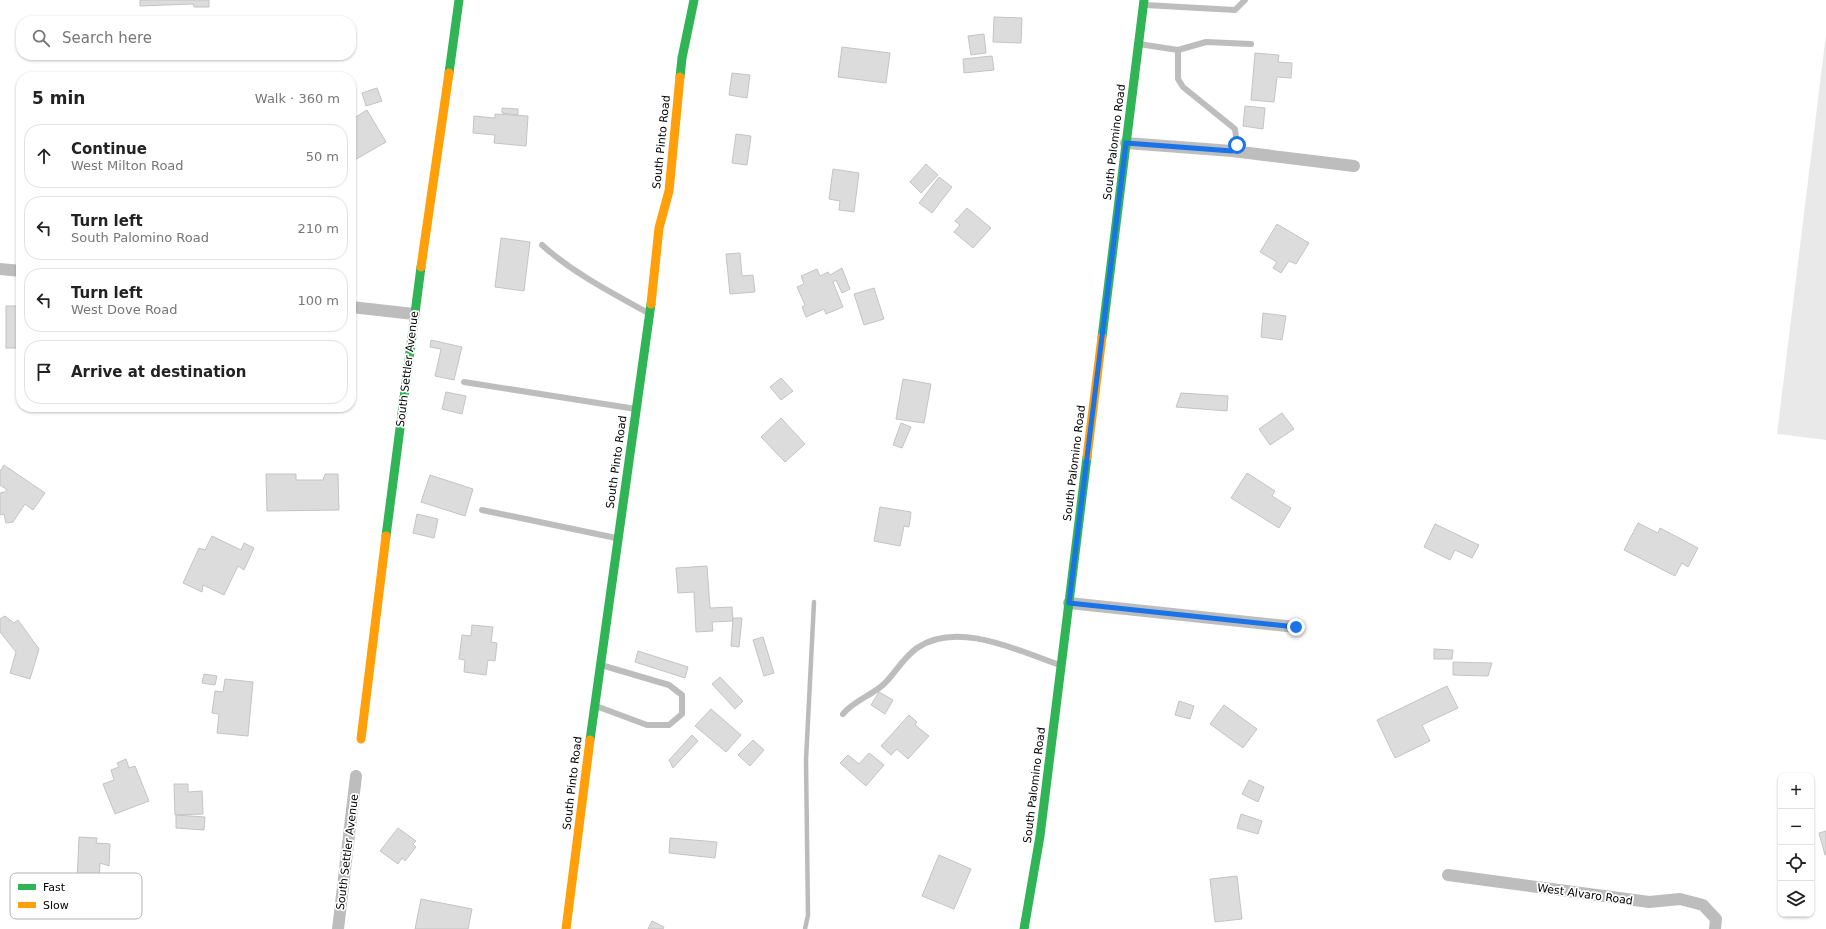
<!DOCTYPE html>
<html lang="en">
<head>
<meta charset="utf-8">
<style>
	:root { --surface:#fff; --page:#f6f6f6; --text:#222; --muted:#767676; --line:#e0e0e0 }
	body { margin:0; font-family:"DejaVu Sans",sans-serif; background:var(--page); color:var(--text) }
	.controls { position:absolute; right:12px; bottom:12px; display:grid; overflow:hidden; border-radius:8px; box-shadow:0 1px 3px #0004 }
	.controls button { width:36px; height:36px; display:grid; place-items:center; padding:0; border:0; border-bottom:1px solid var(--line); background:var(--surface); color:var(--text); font:20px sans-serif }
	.stop { position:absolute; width:12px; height:12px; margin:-9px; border:3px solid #1a73e8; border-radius:50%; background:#fff }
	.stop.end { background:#1a73e8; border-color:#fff; box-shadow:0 1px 4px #0008 }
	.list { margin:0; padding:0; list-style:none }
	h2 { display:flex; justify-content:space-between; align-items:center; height:52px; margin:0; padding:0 16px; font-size:17px }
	h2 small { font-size:13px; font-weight:400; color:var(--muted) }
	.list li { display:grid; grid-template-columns:26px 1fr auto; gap:12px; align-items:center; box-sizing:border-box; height:64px; margin:0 8px 8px; padding:0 8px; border:1px solid var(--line); border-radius:16px }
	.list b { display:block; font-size:15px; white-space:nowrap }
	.list p { margin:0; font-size:13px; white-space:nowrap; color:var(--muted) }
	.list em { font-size:13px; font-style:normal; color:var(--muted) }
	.icon { flex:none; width:22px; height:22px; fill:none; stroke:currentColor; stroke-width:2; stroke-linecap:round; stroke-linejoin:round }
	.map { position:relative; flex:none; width:1826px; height:929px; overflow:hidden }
	.search { position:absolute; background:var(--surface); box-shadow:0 1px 3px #0004; left:16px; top:16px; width:340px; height:44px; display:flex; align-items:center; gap:10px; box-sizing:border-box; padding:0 14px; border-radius:16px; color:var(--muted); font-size:15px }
	.panel { position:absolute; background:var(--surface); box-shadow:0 1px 3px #0004; left:16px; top:72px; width:340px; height:340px; border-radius:16px }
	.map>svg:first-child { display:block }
	.green { fill:#e9e9e9 }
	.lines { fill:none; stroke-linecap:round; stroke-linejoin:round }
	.stream { stroke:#bbb; stroke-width:4.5 }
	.building { fill:#dcdcdc; stroke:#c4c4c4 }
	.lane { stroke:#bdbdbd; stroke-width:6 }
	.street { stroke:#bdbdbd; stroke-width:12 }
	.fast { stroke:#30b455; stroke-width:9 }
	.slow { stroke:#ff9f0a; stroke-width:9 }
	.route { stroke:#1a73e8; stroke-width:5 }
	.labels { text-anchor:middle; stroke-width:3.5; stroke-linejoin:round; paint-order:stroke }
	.street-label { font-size:11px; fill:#000; stroke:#fff }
	.key { fill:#fff; stroke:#b2b2b2; stroke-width:1 }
	.key-label { font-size:11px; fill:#000 }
</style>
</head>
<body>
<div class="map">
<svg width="1826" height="929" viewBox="0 0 1826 929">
	<rect width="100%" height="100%" fill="#fff"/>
	<polygon class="green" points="1826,34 1826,440 1777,434"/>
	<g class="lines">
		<polyline class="stream" points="805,929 808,915 806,760 814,602"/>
	</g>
	<g class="building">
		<polygon points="140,0 209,0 209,7 194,7 193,4 140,6"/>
		<polygon points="994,17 1022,18 1021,43 993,42"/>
		<polygon points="984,34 986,53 971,55 968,36"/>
		<polygon points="842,47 890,53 886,83 838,77"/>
		<polygon points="1255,53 1279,55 1278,62 1292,63 1291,78 1277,77 1274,102 1251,100"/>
		<polygon points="992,56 994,70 964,73 963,59"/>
		<polygon points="732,73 750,75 747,98 729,95"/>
		<polygon points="377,88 382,101 366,106 362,93"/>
		<polygon points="1245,106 1265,108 1263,129 1243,126"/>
		<polygon points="502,108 518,109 518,115 502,113"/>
		<polygon points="367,110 386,142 351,162 351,120"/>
		<polygon points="495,114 528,116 526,146 494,143 495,135 473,133 474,116 495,118"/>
		<polygon points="736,134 751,136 747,165 732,163"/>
		<polygon points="926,164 938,175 921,193 910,182"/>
		<polygon points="833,169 859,173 854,212 839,210 840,201 829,199"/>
		<polygon points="939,177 952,187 932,213 919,203"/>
		<polygon points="967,208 991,228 973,248 954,232 960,225 955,221"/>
		<polygon points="1277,224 1309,243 1296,264 1289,261 1281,273 1273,268 1277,262 1260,252"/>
		<polygon points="501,238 530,242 524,291 495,287"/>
		<polygon points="740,253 742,276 753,275 755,292 730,294 726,254"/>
		<polygon points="842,268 850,289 842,293 836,280 833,282 843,307 826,314 824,309 806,317 802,307 805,305 797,287 804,284 801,276 817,269 820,276 828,272 830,275"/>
		<polygon points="874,288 884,319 864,325 854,294"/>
		<rect x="6" y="306" width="15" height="42"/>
		<polygon points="1263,313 1286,316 1282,340 1261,337"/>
		<polygon points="431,340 462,347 454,380 435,376 441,349 430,347"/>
		<polygon points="781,378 793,391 781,400 770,387"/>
		<polygon points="903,379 931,384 924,423 896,419"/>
		<polygon points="446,392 466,396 462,414 442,409"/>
		<polygon points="1181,393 1228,396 1227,411 1176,407"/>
		<polygon points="1282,413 1294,429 1270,445 1259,429"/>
		<polygon points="781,418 805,444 785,462 761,437"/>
		<polygon points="901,423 911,427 902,448 893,445"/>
		<polygon points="4,465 45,493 33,510 25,504 13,522 6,523 4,514 0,515 0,493 5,492 7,490 0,485 0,471"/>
		<polygon points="1247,473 1275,491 1272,496 1291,508 1279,528 1231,498"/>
		<polygon points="266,474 296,474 296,480 323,480 325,474 338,474 339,510 267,511"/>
		<polygon points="430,475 473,489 465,516 421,502"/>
		<polygon points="880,507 911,512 909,527 904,526 900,546 874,541"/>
		<polygon points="417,514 438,519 434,538 413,533"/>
		<polygon points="1638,523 1658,533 1660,528 1698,548 1688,567 1682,563 1675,576 1624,550"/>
		<polygon points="1435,524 1479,545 1472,558 1455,550 1450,560 1424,547"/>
		<polygon points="212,536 241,550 244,543 254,548 244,570 238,566 224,595 203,585 202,592 183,583 199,548 205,550"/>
		<polygon points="707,566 710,608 732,607 733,621 712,622 713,631 696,632 694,592 678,593 676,568"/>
		<polygon points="5,616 14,623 18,620 39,649 30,679 10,673 16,652 0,632 0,619"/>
		<polygon points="733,618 742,618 739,647 731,646"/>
		<polygon points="472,625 493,627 491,642 497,643 495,661 488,660 486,675 464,672 465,660 459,659 462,635 471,636"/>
		<polygon points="763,637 774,673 764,676 753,640"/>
		<polygon points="1434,649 1453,650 1452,659 1434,659"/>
		<polygon points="638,651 688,667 685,678 635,662"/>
		<polygon points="1453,662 1492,663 1488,676 1453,675"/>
		<polygon points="204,674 217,676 215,685 202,683"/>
		<polygon points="720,677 743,701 735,709 712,684"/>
		<polygon points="225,679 253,682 248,736 217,733 219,714 212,713 215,691 223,692"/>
		<polygon points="1447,686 1458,708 1422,725 1430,741 1395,758 1377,720"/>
		<polygon points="879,692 893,700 885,714 871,705"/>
		<polygon points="1179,701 1194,706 1190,719 1175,715"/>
		<polygon points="1224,705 1257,729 1243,748 1210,724"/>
		<polygon points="711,709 741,735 726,752 695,726"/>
		<polygon points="909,715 917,722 915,725 929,736 908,759 897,749 891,755 881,746"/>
		<polygon points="692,735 698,741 673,768 669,760"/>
		<polygon points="753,740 764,750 750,766 738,755"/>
		<polygon points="869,753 884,765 866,786 840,763 848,755 859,764"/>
		<polygon points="126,759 129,768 135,766 149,801 115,814 103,784 114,780 111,770 119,767 117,763"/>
		<polygon points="1249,780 1264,787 1258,802 1242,794"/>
		<polygon points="174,784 188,784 188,792 202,791 203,814 175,815"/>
		<polygon points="1241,814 1262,821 1258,834 1237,828"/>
		<polygon points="176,815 205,817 204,830 176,828"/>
		<polygon points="398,828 416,841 413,844 416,847 405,861 402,858 398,864 380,851"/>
		<polygon points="1826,831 1826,855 1825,855 1819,833"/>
		<polygon points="79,837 97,838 96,843 110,844 109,866 100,863 99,883 77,882"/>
		<polygon points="670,838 717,842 715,858 669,853"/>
		<polygon points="939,855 971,869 954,909 922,896"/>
		<polygon points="1237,876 1242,919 1215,922 1210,879"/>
		<polygon points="421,899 472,909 468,929 415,929"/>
		<polygon points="652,921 664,927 663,929 648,929"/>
	</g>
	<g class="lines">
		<g class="lane">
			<polyline points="1145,5 1235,10 1245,0"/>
			<polyline points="1139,44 1178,50 1178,79 1183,87 1235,129 1237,145 1232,151"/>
			<polyline points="1178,50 1206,42 1251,44"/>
			<path d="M542 245C573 273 612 293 648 313"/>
			<polyline points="464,382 636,409"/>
			<polyline points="482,510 616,538"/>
			<polyline points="596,706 647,725 669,725 682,714 682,695 669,685 601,665"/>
			<path d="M843 714C853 701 871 696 884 684 896 672 903 658 917 648 957 620 1019 651 1060 665"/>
		</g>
		<g class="street">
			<polyline points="1126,143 1232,151 1354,166"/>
			<polyline points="0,269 21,271"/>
			<polyline points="351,307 414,314"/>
			<polyline points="1069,603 1296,627"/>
			<polyline points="1448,875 1649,902 1680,899 1703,905 1716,919 1715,929"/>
			<polyline points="338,929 356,776"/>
		</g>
		<g class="fast">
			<polyline points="449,73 459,0"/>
			<polyline points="680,77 682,58 694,0"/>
			<polyline points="1102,337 1144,0"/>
			<polyline points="386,536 421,267"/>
			<polyline points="590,740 651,304"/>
			<polyline points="1024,929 1040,836 1087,457"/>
		</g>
		<g class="slow">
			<polyline points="421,267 449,73"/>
			<polyline points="651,304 659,228 669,191 680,77"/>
			<polyline points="1087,457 1102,337"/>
			<polyline points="361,739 386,536"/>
			<polyline points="566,929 590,740"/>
		</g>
	</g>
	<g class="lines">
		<polyline class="route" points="1237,145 1232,151 1126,143 1069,603 1296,627"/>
	</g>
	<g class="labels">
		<g class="street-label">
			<text transform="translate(661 142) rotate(-84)" y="4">South Pinto Road</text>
			<text transform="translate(1114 142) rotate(-83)" y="4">South Palomino Road</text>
			<text transform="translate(407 369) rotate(-83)" y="4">South Settler Avenue</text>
			<text transform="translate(616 462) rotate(-82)" y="4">South Pinto Road</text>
			<text transform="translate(1074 463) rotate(-83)" y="4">South Palomino Road</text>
			<text transform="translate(572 783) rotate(-83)" y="4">South Pinto Road</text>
			<text transform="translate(1034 785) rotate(-83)" y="4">South Palomino Road</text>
			<text transform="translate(347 852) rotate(-83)" y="4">South Settler Avenue</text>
			<text transform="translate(1585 894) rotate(8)" y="4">West Alvaro Road</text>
		</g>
	</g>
	<rect x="10" y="873" width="132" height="46" rx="6" class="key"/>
	<rect x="18" y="884" width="18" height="6" fill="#30b455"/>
	<rect x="18" y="902" width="18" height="6" fill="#ff9f0a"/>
	<g class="key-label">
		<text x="43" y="891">Fast</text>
		<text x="43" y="909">Slow</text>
	</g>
</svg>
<div class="controls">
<button>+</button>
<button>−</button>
<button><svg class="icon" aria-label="locate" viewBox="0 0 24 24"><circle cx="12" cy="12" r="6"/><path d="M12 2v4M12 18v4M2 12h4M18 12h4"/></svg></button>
<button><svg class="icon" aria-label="layers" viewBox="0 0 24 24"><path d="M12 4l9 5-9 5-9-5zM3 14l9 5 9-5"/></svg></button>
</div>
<div class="stop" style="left:1237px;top:145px"></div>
<div class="stop end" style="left:1296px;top:627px"></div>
<div class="search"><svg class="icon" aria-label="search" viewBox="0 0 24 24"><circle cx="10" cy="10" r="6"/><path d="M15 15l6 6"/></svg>Search here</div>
<section class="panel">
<h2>5 min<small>Walk · 360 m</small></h2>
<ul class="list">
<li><svg class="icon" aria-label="ahead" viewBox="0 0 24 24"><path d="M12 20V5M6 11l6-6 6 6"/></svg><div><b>Continue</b><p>West Milton Road</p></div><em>50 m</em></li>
<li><svg class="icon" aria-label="left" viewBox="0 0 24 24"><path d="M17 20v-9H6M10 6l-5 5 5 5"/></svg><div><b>Turn left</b><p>South Palomino Road</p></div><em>210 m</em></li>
<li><svg class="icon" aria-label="left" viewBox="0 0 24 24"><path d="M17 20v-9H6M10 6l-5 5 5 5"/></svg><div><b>Turn left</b><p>West Dove Road</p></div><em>100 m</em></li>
<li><svg class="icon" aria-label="arrive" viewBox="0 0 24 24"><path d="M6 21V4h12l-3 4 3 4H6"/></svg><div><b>Arrive at destination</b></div></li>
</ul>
</section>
</div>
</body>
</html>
